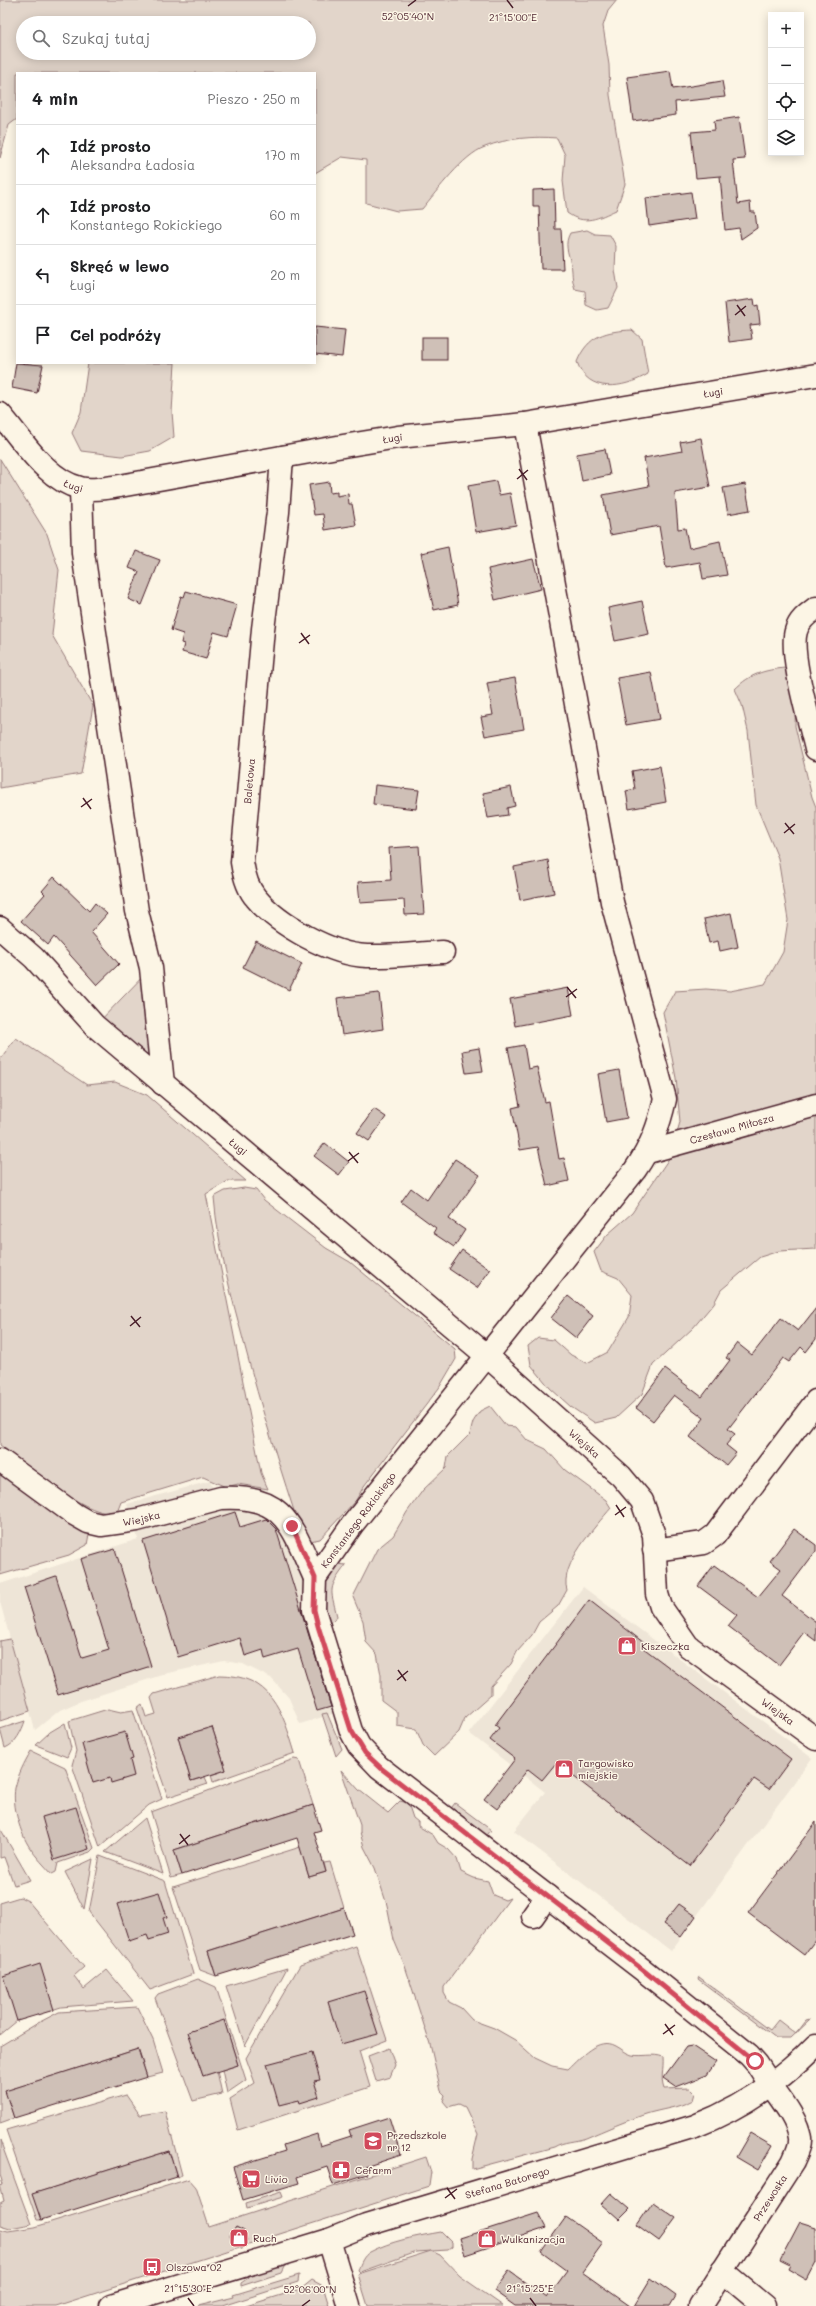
<!DOCTYPE html>
<html lang="pl">
<head>
<meta charset="utf-8">
<style>
	:root { --surface:#fff; --page:#f2f2f2; --text:#202124; --muted:#757577; --line:#e0e0e0 }
	body { margin:0; font-family:Mali,sans-serif; background:var(--page); color:var(--text) }
	.controls { position:absolute; right:12px; top:12px; display:grid; overflow:hidden; border-radius:0px; box-shadow:0 2px 10px #0003 }
	.controls button { width:36px; height:36px; display:grid; place-items:center; padding:0; border:0; border-bottom:1px solid var(--line); background:var(--surface); color:var(--text); font:20px sans-serif }
	.stop { position:absolute; width:12px; height:12px; margin:-9px; border:3px solid #d1495b; border-radius:50%; background:#fff }
	.stop.end { background:#d1495b; border-color:#fff; box-shadow:0 1px 4px #0008 }
	.list { margin:0; padding:0; list-style:none }
	h2 { display:flex; justify-content:space-between; align-items:center; height:52px; margin:0; padding:0 16px; font-size:17px }
	h2 small { font-size:13px; font-weight:400; color:var(--muted) }
	.list li { display:grid; grid-template-columns:26px 1fr auto; gap:12px; align-items:center; box-sizing:border-box; height:60px; padding:0 16px; border-top:1px solid var(--line) }
	.list b { display:block; font-size:15px; white-space:nowrap }
	.list p { margin:0; font-size:13px; white-space:nowrap; color:var(--muted) }
	.list em { font-size:13px; font-style:normal; color:var(--muted) }
	.icon { flex:none; width:22px; height:22px; fill:none; stroke:currentColor; stroke-width:2; stroke-linecap:round; stroke-linejoin:round }
	.map { position:relative; flex:none; width:816px; height:2306px; overflow:hidden }
	.search { position:absolute; background:var(--surface); box-shadow:0 2px 10px #0003; left:16px; top:16px; width:300px; height:44px; display:flex; align-items:center; gap:10px; box-sizing:border-box; padding:0 14px; border-radius:22px; color:var(--muted); font-size:15px }
	.panel { position:absolute; background:var(--surface); box-shadow:0 2px 10px #0003; left:16px; top:72px; width:300px; height:292px; border-radius:0px }
	.map>svg:first-child { display:block }
	.built { fill:#eee5d7; fill-rule:evenodd }
	.green { fill:#e2d5ca; stroke:#967a7a; fill-rule:evenodd }
	.building { fill:#cfc0b7; stroke:#4a1f2b }
	.lines { fill:none; stroke-linecap:round; stroke-linejoin:round }
	.street-casing { stroke:#4a1f2b; stroke-width:25 }
	.secondary-casing { stroke:#4a1f2b; stroke-width:25 }
	.street { stroke:#fcf5e5; stroke-width:22 }
	.secondary { stroke:#fcf5e5; stroke-width:22 }
	.route { stroke:#d1495b; stroke-width:5 }
	.ticks { fill:none; stroke:#4a1f2b; stroke-width:1.5 }
	.labels { text-anchor:middle; stroke-width:3; stroke-linejoin:round; paint-order:stroke }
	.street-label { font-size:10px; fill:#4a1f2b; stroke:#fcf5e5 }
	.poi-label { font-size:10px; fill:#4a1f2b; stroke:#fcf5e5; text-anchor:start }
	.ticks-label { font-size:10px; text-anchor:middle; fill:#4a1f2b; stroke:#fcf5e5; stroke-width:3; stroke-linejoin:round; paint-order:stroke }
</style>
</head>
<body>
<div class="map">
<svg width="816" height="2306" viewBox="0 0 816 2306">
	<rect width="100%" height="100%" fill="#fcf5e5"/>
	<filter id="ink" filterUnits="userSpaceOnUse"><feTurbulence type="fractalNoise" baseFrequency=".025" numOctaves="2"/><feDisplacementMap in="SourceGraphic" scale="8" xChannelSelector="R" yChannelSelector="G"/><feConvolveMatrix kernelMatrix="1 2 1 2 8 2 1 2 1" color-interpolation-filters="sRGB"/></filter>
	<g filter="url(#ink)">
		<g class="built">
			<polygon points="210,1481 219,1509 269,1508 315,1578 345,1710 300,1724 289,1698 271,1678 243,1664 224,1661 168,1673 81,1701 60,1710 35,1730 0,1602 0,1584 138,1539 127,1504"/>
			<path d="M583 1587 812 1758 671 1951 514 1831 545 1792 469 1733ZM589 1600 644 1643 542 1779 490 1739 499 1728 495 1725 499 1720ZM790 1759 769 1789 755 1779 690 1866 572 1775Z"/>
		</g>
		<g class="green">
			<path d="M0 0H617L608 11 603 26 609 65 610 95 625 184 616 210C598 218 585 226 567 213L563 181 565 155 557 138C534 136 507 138 485 147 463 155 437 191 422 209L397 211 366 203V160L342 157 315 173V73H17V119L9 125 0 158ZM23 23H309V53H23Z"/>
			<path d="M587 230 595 234 610 235 616 246 615 270 618 288 608 308 597 310 586 305 585 291 575 289C571 277 573 273 571 264 568 252 564 244 570 233Z"/>
			<path d="M632 330 642 339 648 374C623 389 588 394 577 362 588 335 606 331 632 330Z"/>
			<polygon points="88,363 175,363 172,412 174,437 150,451 122,456 81,451 72,433 81,412"/>
			<polygon points="0,459 47,534 59,570 52,635 93,706 81,774 0,788"/>
			<path d="M785 668 796 687 795 726 812 797 816 807V1249L779 1251 760 1257 721 1290 714 1303 693 1328 653 1365 642 1394 616 1418 595 1423 571 1407 550 1388 531 1365 528 1346 538 1338 554 1340 571 1355 587 1363 608 1352 629 1317 632 1295 618 1278 601 1271 594 1252 607 1235 632 1213 670 1157 680 1122 676 1078 663 1012 675 991 706 989 730 991 765 984 783 952 788 920 778 858 756 805 748 731 742 705 735 689C750 674 764 670 785 668Z"/>
			<polygon points="151,968 163,1084 95,1026"/>
			<path d="M16 1038 87 1085 115 1082 147 1095 246 1181H228L206 1194 261 1473 268 1489 238 1484 226 1487 203 1477 121 1502 116 1515C75 1510 33 1469 0 1445V1059Z"/>
			<path d="M244 1188 256 1190 264 1200 326 1248 350 1262 455 1349 456 1359 439 1388 364 1486 356 1500 320 1539 310 1541 302 1535C281 1472 261 1408 244 1343 231 1295 218 1247 214 1197L225 1191Z"/>
			<path d="M490 1406 506 1426 516 1427 527 1440 546 1449 565 1470 606 1500 611 1508C596 1526 559 1565 567 1590L558 1606 539 1622 532 1635 517 1652 511 1664 491 1686V1695L465 1718 459 1732 434 1756 423 1745 416 1729 397 1726V1712L381 1700V1675L377 1654 366 1642 363 1621 353 1597 377 1549 393 1536 407 1512 423 1490 446 1468 448 1456 470 1434 473 1422 480 1411Z"/>
			<path d="M0 1474C33 1490 54 1518 89 1534L87 1545 69 1555 0 1575Z"/>
			<path d="M337 1564 346 1565C328 1589 330 1588 337 1616L335 1620 326 1622 325 1580Z"/>
			<polygon points="10,1639 30,1711 0,1721 0,1641"/>
			<path d="M219 1675C271 1675 282 1710 295 1753L213 1782 211 1775 226 1770 212 1727 178 1737 191 1781 205 1777 208 1784 168 1797 137 1708 142 1704 146 1717 156 1714 151 1698 154 1694Z"/>
			<polygon points="108,1709 121,1712 133,1710 162,1799 149,1805 100,1847 72,1765 76,1751 69,1721"/>
			<polygon points="327,1713 342,1749 336,1756 322,1714"/>
			<path d="M25 1721C22 1730 16 1744 5 1748L0 1729Z"/>
			<polygon points="65,1723 71,1748 67,1757 36,1745 50,1732"/>
			<path d="M31 1751 65 1767 94 1848 90 1852 58 1863 56 1872 52 1874C45 1866 36 1857 30 1848 20 1833 12 1806 15 1788 18 1775 24 1763 31 1751Z"/>
			<polygon points="294,1759 299,1760 313,1805 174,1850 182,1875 171,1878 151,1812"/>
			<path d="M341 1770 359 1790 388 1813 400 1801 408 1803 413 1818 418 1822V1826L433 1835 438 1843 448 1849 457 1859 461 1872 474 1878 488 1881 493 1895 505 1900 510 1898 444 1987V1993L449 2002 461 2008 472 2020 494 2028 515 2040 535 2058 552 2066 568 2069C580 2058 598 2036 616 2046 622 2049 625 2053 632 2055 643 2057 653 2053 663 2057 664 2069 660 2078 664 2089L690 2088 695 2093 693 2100C678 2108 662 2109 646 2114 625 2121 605 2130 586 2138 575 2142 564 2141 554 2147L472 2169V2159L478 2134 465 2107 459 2104 448 2107 443 2101 445 2095 441 2091 430 2044 405 1966 394 1940 387 1905 375 1868 364 1847 360 1832V1825Z"/>
			<polygon points="455,1803 491,1830 485,1838 449,1811"/>
			<polygon points="145,1818 163,1874 105,1852"/>
			<polygon points="0,1828 30,1880 14,1885 4,1857 0,1858"/>
			<polygon points="310,1844 322,1859 305,1864 309,1877 326,1872 324,1863 330,1862 344,1908 208,1951 216,1976 200,1970 173,1887"/>
			<polygon points="100,1856 165,1881 193,1974 150,1990 89,1912"/>
			<polygon points="93,1859 84,1909 65,1872"/>
			<polygon points="20,1897 28,1901 84,1967 74,1976 84,1989 107,1970 133,2001 61,2007 39,2014 32,2014 32,2016 17,2021 0,2035 0,1903"/>
			<polygon points="356,1946 387,2040 359,2051 370,2087 238,2130 230,2099 255,2083 246,2058 300,1965"/>
			<polygon points="287,1968 245,2046 226,1986"/>
			<polygon points="699,1977 770,2030 778,2020 796,2034 806,2021 810,2020 791,2038 776,2038 698,1979"/>
			<polygon points="198,1979 216,1987 246,2080 227,2093 222,2070 238,2065 224,2021 189,2032 203,2076 217,2071 222,2094 193,2101 155,1998 158,1994"/>
			<polygon points="137,2007 153,2040 163,2073 147,2077 138,2049 6,2091 14,2118 0,2123 0,2046 38,2023 59,2012"/>
			<polygon points="389,2048 395,2065 390,2077 376,2081 368,2056"/>
			<polygon points="126,2095 140,2115 165,2111 182,2175 177,2177 169,2151 33,2194 41,2220 37,2220 6,2130"/>
			<polygon points="0,2140 31,2224 10,2228 0,2225 0,2203 4,2201 0,2185 3,2184 0,2175"/>
			<polygon points="426,2157 431,2172 429,2186 56,2306 0,2306 0,2229 8,2231 35,2227 189,2179 196,2187 209,2227"/>
			<polygon points="281,2192 283,2197 247,2208 246,2203"/>
			<path d="M441 2232 452 2243V2247L448 2250 416 2252 360 2272 358 2270C361 2263 363 2256 370 2252 390 2241 418 2236 441 2232Z"/>
			<polygon points="431,2251 440,2255 460,2276 503,2306 368,2306 358,2274"/>
			<polygon points="285,2265 281,2273 241,2286 241,2283 254,2274"/>
			<polygon points="299,2275 298,2282 222,2306 198,2306 234,2297 233,2295"/>
			<polygon points="312,2280 323,2286 329,2306 246,2306 301,2289"/>
		</g>
		<g class="building">
			<polygon points="670,71 673,89 722,81 725,97 675,102 676,115 633,121 627,77"/>
			<polygon points="739,117 745,159 733,160 738,204 750,202 751,212 755,212 757,228 741,239 739,228 725,230 720,176 696,178 691,132 715,130 714,121"/>
			<polygon points="554,189 555,229 561,229 563,269 541,269 539,206 533,206 533,190"/>
			<polygon points="691,192 695,219 649,226 646,198"/>
			<polygon points="754,299 755,306 758,305 760,324 750,325 752,339 729,342 725,303"/>
			<polygon points="315,327 345,330 342,357 315,354"/>
			<rect x="422" y="337" width="25" height="23"/>
			<polygon points="16,363 43,365 37,393 12,388"/>
			<polygon points="701,438 710,487 675,493 678,529 685,528 689,548 720,541 727,575 703,579 700,562 666,568 659,526 610,535 603,495 649,486 644,458 682,451 680,442"/>
			<polygon points="605,449 610,475 582,481 577,454"/>
			<polygon points="496,481 499,495 510,493 516,525 476,532 468,486"/>
			<polygon points="329,482 330,493 337,492 337,496 348,494 349,504 352,504 356,525 325,530 323,514 314,515 309,485"/>
			<polygon points="745,484 750,510 728,514 723,488"/>
			<polygon points="448,547 458,605 434,610 421,553"/>
			<polygon points="136,551 160,560 142,605 128,599 139,572 129,568"/>
			<polygon points="533,559 541,589 495,600 488,569"/>
			<polygon points="186,591 237,605 228,636 214,632 206,659 182,652 184,644 181,643 183,634 171,630 181,596 184,597"/>
			<polygon points="642,601 649,634 615,641 608,608"/>
			<polygon points="651,672 660,719 626,725 617,678"/>
			<polygon points="515,678 524,729 485,736 481,717 493,715 487,683"/>
			<polygon points="660,766 666,802 629,809 626,791 635,789 632,771"/>
			<polygon points="375,785 419,790 416,809 373,804"/>
			<polygon points="511,787 515,806 507,808 508,815 488,818 483,793"/>
			<polygon points="419,846 424,914 405,915 404,900 360,903 358,882 391,880 389,848"/>
			<polygon points="548,860 554,893 520,900 514,867"/>
			<polygon points="54,877 89,911 95,903 107,914 91,932 119,964 97,985 54,937 48,945 21,921 45,894 42,891"/>
			<polygon points="731,913 738,947 720,951 718,941 709,943 704,919"/>
			<polygon points="256,941 302,964 289,990 243,967"/>
			<polygon points="568,988 573,1015 515,1026 510,999"/>
			<polygon points="379,993 383,1029 342,1035 337,998"/>
			<polygon points="524,1045 528,1069 537,1067 545,1102 549,1101 559,1159 564,1158 569,1181 547,1186 538,1147 520,1150 512,1108 520,1106 508,1048"/>
			<polygon points="479,1048 483,1071 466,1073 462,1051"/>
			<polygon points="619,1070 627,1118 606,1122 598,1074"/>
			<polygon points="374,1109 386,1117 369,1141 357,1133"/>
			<polygon points="325,1143 349,1162 339,1175 314,1156"/>
			<polygon points="455,1159 480,1175 449,1219 465,1230 454,1247 433,1233 436,1228 401,1202 411,1188 427,1200"/>
			<polygon points="462,1250 490,1270 477,1288 449,1269"/>
			<polygon points="568,1296 593,1316 576,1338 551,1318"/>
			<polygon points="816,1308 816,1339 806,1352 801,1347 789,1362 783,1358 728,1429 735,1434 726,1445 736,1453 726,1465 690,1437 704,1418 674,1395 653,1421 636,1408 665,1369 702,1397 730,1360 726,1358 737,1343 752,1355 781,1318 798,1331"/>
			<polygon points="235,1512 240,1527 266,1519 276,1529 331,1707 317,1711 298,1649 265,1659 263,1650 245,1656 240,1638 178,1657 143,1541"/>
			<polygon points="794,1529 816,1545 816,1551 782,1596 816,1622 816,1641 804,1632 779,1665 728,1626 737,1615 698,1586 714,1565 758,1597 781,1569 770,1561"/>
			<polygon points="115,1549 151,1666 58,1695 24,1587 56,1576 82,1658 109,1650 81,1559"/>
			<polygon points="589,1600 644,1643 642,1647 791,1759 769,1789 754,1779 690,1866 556,1763 542,1780 528,1769 497,1809 484,1799 515,1759 490,1740 499,1728 495,1725"/>
			<polygon points="212,1727 226,1770 191,1781 178,1737"/>
			<polygon points="125,1732 133,1759 130,1760 134,1776 111,1783 110,1778 93,1783 82,1744"/>
			<polygon points="313,1805 321,1830 314,1832 326,1872 309,1877 297,1838 182,1875 174,1850"/>
			<polygon points="76,1807 89,1849 54,1860 42,1817"/>
			<polygon points="816,1822 816,1939 804,1955 748,1913"/>
			<polygon points="159,1892 167,1917 163,1918 168,1934 149,1940 147,1935 129,1941 117,1904"/>
			<polygon points="679,1904 696,1916 681,1937 663,1924"/>
			<polygon points="344,1908 353,1934 216,1976 208,1951"/>
			<polygon points="40,1964 54,2010 17,2021 3,1976"/>
			<polygon points="364,1991 378,2034 341,2044 328,2002"/>
			<polygon points="224,2020 238,2065 203,2076 188,2032"/>
			<polygon points="692,2046 716,2062 707,2075 676,2087 663,2078 686,2047"/>
			<polygon points="138,2049 147,2077 14,2118 5,2091"/>
			<polygon points="312,2052 320,2080 314,2081 319,2097 300,2103 299,2100 279,2105 267,2064"/>
			<polygon points="389,2117 401,2155 365,2167 367,2174 333,2185 327,2167 297,2177 299,2183 243,2200 233,2167 285,2151 283,2145 317,2134 320,2146 351,2136 349,2130"/>
			<polygon points="750,2133 772,2146 758,2170 736,2157"/>
			<polygon points="169,2151 177,2177 41,2220 32,2194"/>
			<polygon points="611,2193 630,2209 619,2220 601,2204"/>
			<polygon points="653,2202 676,2218 659,2241 637,2225"/>
			<polygon points="538,2213 546,2228 465,2255 460,2238"/>
			<polygon points="566,2217 603,2243 582,2272 630,2306 515,2306 494,2291 509,2271 547,2298 567,2271 541,2252"/>
			<polygon points="800,2222 816,2227 816,2263 807,2280 788,2269 790,2265 780,2260"/>
			<polygon points="236,2227 244,2231 247,2240 242,2249 233,2244 230,2235"/>
			<polygon points="651,2278 676,2296 670,2306 634,2306"/>
		</g>
		<g class="lines">
			<g class="street-casing">
				<g id="street">
					<path id="s1" d="M0 414C22 439 46 480 80 488 90 491 104 488 114 487L343 446 398 437 525 424 816 375"/>
					<path d="M525 424 612 902 665 1099C659 1126 651 1147 635 1170L352 1525 315 1578 314 1610 351 1731 359 1746 379 1767 643 1970 749 2055 757 2064 770 2084"/>
					<path d="M282 457 278 512 263 629 242 862C244 875 247 888 256 898 278 925 332 955 367 956 392 957 418 953 443 952"/>
					<polyline points="81,489 83,553 137,911 151,968 163,1084"/>
					<path d="M816 608C808 614 799 620 796 631 789 654 810 723 816 749"/>
					<path id="s2" d="M0 928 34 958 95 1026 486 1355 621 1476 642 1501 654 1535 657 1594 661 1607 688 1646 816 1739"/>
					<path id="s3" d="M648 1152 816 1105"/>
					<path id="s4" d="M0 1460 74 1514 88 1522 101 1525 137 1520 221 1498C286 1494 292 1528 315 1578"/>
					<polyline points="654,1550 704,1543 715,1535 816,1401"/>
					<polyline points="533,1916 547,1896"/>
					<polyline points="329,2240 349,2306"/>
					<polyline points="722,2271 764,2306"/>
				</g>
			</g>
			<g class="secondary-casing">
				<g id="secondary">
					<path id="s5" d="M111 2306 329 2240 366 2225 695 2126C741 2108 782 2080 816 2045"/>
					<path id="s6" d="M700 2306 793 2162C796 2155 801 2146 800 2138 798 2120 780 2098 770 2084"/>
				</g>
			</g>
			<use href="#street" class="street"/>
			<use href="#secondary" class="secondary"/>
		</g>
	</g>
	<g class="lines" filter="url(#ink)">
		<polyline class="route" points="292,1526 315,1578 314,1610 318,1626 351,1730 365,1753 382,1769 643,1970 755,2061"/>
	</g>
	<path class="ticks" d="M507 0 513 8M408 6 416 0M737 305 745 316M735 315 746 306M519 469 527 480M517 479 528 470M301 633 309 644M299 643 310 635M83 798 91 809M81 807 92 799M785 823 794 834M784 833 795 824M567 987 576 998M566 997 577 989M349 1152 358 1163M348 1161 359 1153M131 1316 140 1327M130 1326 141 1317M616 1505 624 1517M615 1515 626 1507M398 1670 406 1681M397 1680 408 1671M180 1834 188 1845M179 1844 190 1835M665 2024 673 2035M663 2034 675 2025M447 2188 455 2199M445 2198 457 2189M188 2298 194 2306M530 2298 536 2306M302 2306 310 2300"/>
	<defs>
		<g id="shop-square" transform="scale(1)"><rect x="-9" y="-9" width="18" height="18" rx="4" fill="#d1495b" stroke="#fcf5e5"/><path d="M-5-2.5h2.3a2.7 3.5 0 0 1 5.4 0H5L5.5 6h-11ZM-1.5-2.5h3a1.5 2.3 0 0 0-3 0Z" fill="#fff"/></g>
		<g id="school-square" transform="scale(1)"><rect x="-9" y="-9" width="18" height="18" rx="4" fill="#d1495b" stroke="#fcf5e5"/><path d="M0-5L7-2L0 1L-7-2ZM-4 1L0 2.5L4 1V4Q0 6-4 4Z" fill="#fff"/></g>
		<g id="pharmacy-square" transform="scale(1)"><rect x="-9" y="-9" width="18" height="18" rx="4" fill="#d1495b" stroke="#fcf5e5"/><path d="M-2-6h4v4h4v4h-4v4h-4v-4h-4v-4h4Z" fill="#fff"/></g>
		<g id="supermarket-square" transform="scale(1)"><rect x="-9" y="-9" width="18" height="18" rx="4" fill="#d1495b" stroke="#fcf5e5"/><path d="M-6-5.5h2.5l.6 2H6L4.5 2H-2.5L-4.4-4H-6ZM-1.5 3.2a1.3 1.3 0 1 0 .1 0ZM3 3.2a1.3 1.3 0 1 0 .1 0Z" fill="#fff"/></g>
		<g id="bus-square" transform="scale(1)"><rect x="-9" y="-9" width="18" height="18" rx="4" fill="#d1495b" stroke="#fcf5e5"/><path d="M-5-6H5V4H4V6H2V4H-2V6H-4V4H-5ZM-3.5-4V0h7V-4ZM-3.5 1.2v1.5H-2V1.2ZM2 1.2v1.5H3.5V1.2Z" fill="#fff"/></g>
	</defs>
	<g fill-rule="evenodd">
		<use href="#shop-square" x="627" y="1646"/>
		<use href="#shop-square" x="564" y="1769"/>
		<use href="#school-square" x="373" y="2141"/>
		<use href="#pharmacy-square" x="341" y="2170"/>
		<use href="#supermarket-square" x="251" y="2179"/>
		<use href="#shop-square" x="239" y="2238"/>
		<use href="#shop-square" x="487" y="2239"/>
		<use href="#bus-square" x="152" y="2267"/>
	</g>
	<g class="labels">
		<g class="street-label">
			<text dy="4" stroke="none"><textPath href="#s1" startOffset="752">Ługi</textPath></text>
			<text dy="4" stroke="none"><textPath href="#s1" startOffset="428">Ługi</textPath></text>
			<text dy="4" stroke="none"><textPath href="#s1" startOffset="104">Ługi</textPath></text>
			<text transform="translate(249 781) rotate(-85)" y="4">Baletowa</text>
			<text dy="4" stroke="none"><textPath href="#s3" startOffset="87">Czesława Miłosza</textPath></text>
			<text dy="4" stroke="none"><textPath href="#s2" startOffset="324">Ługi</textPath></text>
			<text dy="4" stroke="none"><textPath href="#s2" startOffset="780">Wiejska</textPath></text>
			<text dy="4" stroke="none"><textPath href="#s4" startOffset="162">Wiejska</textPath></text>
			<text transform="translate(358 1520) rotate(-53)" y="4">Konstantego Rokickiego</text>
			<text dy="4" stroke="none"><textPath href="#s2" startOffset="1129">Wiejska</textPath></text>
			<text dy="4" stroke="none"><textPath href="#s5" startOffset="415">Stefana Batorego</textPath></text>
			<text dy="4" stroke="none"><textPath href="#s6" startOffset="129">Przewoska</textPath></text>
		</g>
		<g class="poi-label">
			<text x="641" y="1650">Kiszeczka</text>
			<text x="578" y="1767">Targowisko<tspan x="578" dy="12">miejskie</tspan></text>
			<text x="387" y="2139">Przedszkole<tspan x="387" dy="12">nr 12</tspan></text>
			<text x="355" y="2174">Cefarm</text>
			<text x="265" y="2183">Livio</text>
			<text x="253" y="2242">Ruch</text>
			<text x="501" y="2243">Wulkanizacja</text>
			<text x="166" y="2271">Olszowa 02</text>
		</g>
	</g>
	<g class="ticks-label">
		<text x="408" y="20">52°05'40"N</text>
		<text x="513" y="21">21°15'00"E</text>
		<text x="188" y="2292">21°15'30"E</text>
		<text x="530" y="2292">21°15'25"E</text>
		<text x="310" y="2293">52°06'00"N</text>
	</g>
</svg>
<div class="controls">
<button>+</button>
<button>−</button>
<button><svg class="icon" aria-label="locate" viewBox="0 0 24 24"><circle cx="12" cy="12" r="6"/><path d="M12 2v4M12 18v4M2 12h4M18 12h4"/></svg></button>
<button><svg class="icon" aria-label="layers" viewBox="0 0 24 24"><path d="M12 4l9 5-9 5-9-5zM3 14l9 5 9-5"/></svg></button>
</div>
<div class="stop" style="left:755px;top:2061px"></div>
<div class="stop end" style="left:292px;top:1526px"></div>
<div class="search"><svg class="icon" aria-label="search" viewBox="0 0 24 24"><circle cx="10" cy="10" r="6"/><path d="M15 15l6 6"/></svg>Szukaj tutaj</div>
<section class="panel">
<h2>4 min<small>Pieszo · 250 m</small></h2>
<ul class="list">
<li><svg class="icon" aria-label="ahead" viewBox="0 0 24 24"><path d="M12 20V5M6 11l6-6 6 6"/></svg><div><b>Idź prosto</b><p>Aleksandra Ładosia</p></div><em>170 m</em></li>
<li><svg class="icon" aria-label="ahead" viewBox="0 0 24 24"><path d="M12 20V5M6 11l6-6 6 6"/></svg><div><b>Idź prosto</b><p>Konstantego Rokickiego</p></div><em>60 m</em></li>
<li><svg class="icon" aria-label="left" viewBox="0 0 24 24"><path d="M17 20v-9H6M10 6l-5 5 5 5"/></svg><div><b>Skręć w lewo</b><p>Ługi</p></div><em>20 m</em></li>
<li><svg class="icon" aria-label="arrive" viewBox="0 0 24 24"><path d="M6 21V4h12l-3 4 3 4H6"/></svg><div><b>Cel podróży</b></div></li>
</ul>
</section>
</div>
</body>
</html>
